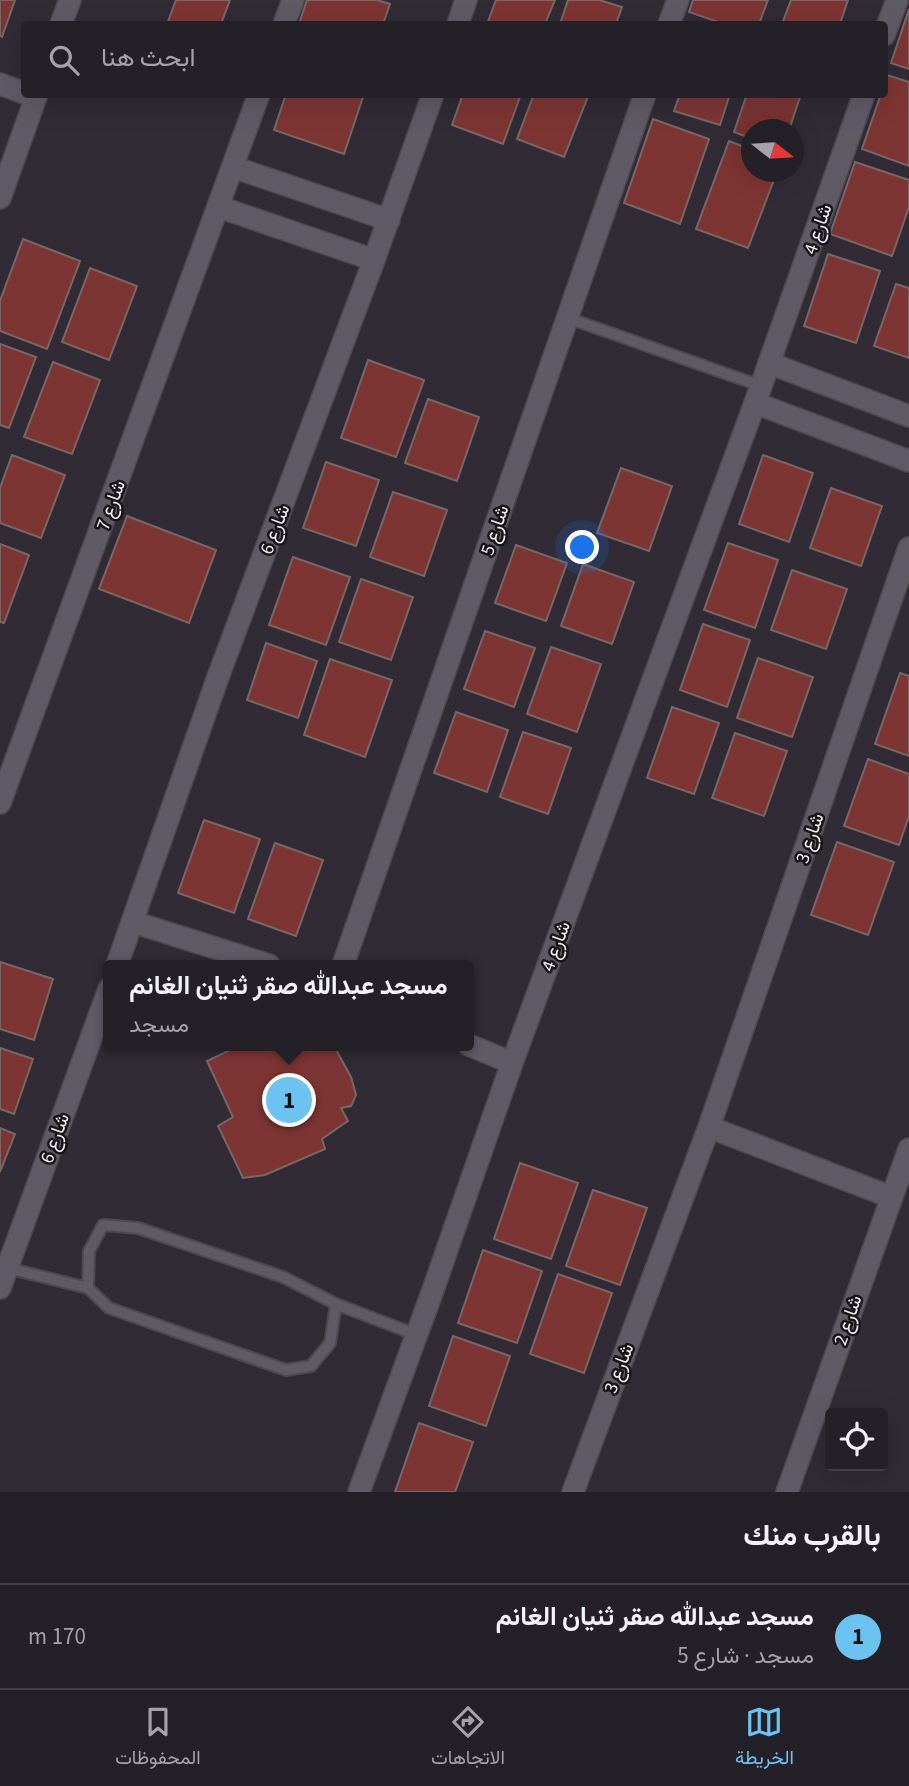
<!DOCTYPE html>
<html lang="ar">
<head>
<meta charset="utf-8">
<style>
	:root { --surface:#242028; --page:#302d34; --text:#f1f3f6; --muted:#a3a3a8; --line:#413e45; --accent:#6bc3f2 }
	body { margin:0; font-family:"Source Sans 3",Vazirmatn,sans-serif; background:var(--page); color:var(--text); direction:rtl }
	.controls { position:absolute; right:21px; bottom:21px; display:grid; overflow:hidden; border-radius:7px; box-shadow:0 7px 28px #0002 }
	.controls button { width:63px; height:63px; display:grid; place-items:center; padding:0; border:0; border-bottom:2px solid var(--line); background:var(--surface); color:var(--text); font:35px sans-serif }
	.compass { position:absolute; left:741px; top:119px; width:63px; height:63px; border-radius:50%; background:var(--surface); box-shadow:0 7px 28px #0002; rotate:107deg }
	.you { position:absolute; left:583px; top:548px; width:24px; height:24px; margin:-18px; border:5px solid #fff; border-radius:50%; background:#1a73e8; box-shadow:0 0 0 10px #1a73e833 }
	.badge { display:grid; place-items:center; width:46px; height:46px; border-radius:50%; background:var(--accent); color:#111; font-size:23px; font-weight:700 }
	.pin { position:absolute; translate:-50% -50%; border:4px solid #fff; box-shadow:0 2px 7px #0006 }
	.popup { position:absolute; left:103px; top:960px; width:371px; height:91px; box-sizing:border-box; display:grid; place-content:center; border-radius:7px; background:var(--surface); filter:drop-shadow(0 2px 5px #0005); font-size:23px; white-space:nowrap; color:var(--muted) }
	.popup b { font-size:26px; color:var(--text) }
	.popup::after { content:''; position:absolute; left:50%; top:100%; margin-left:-14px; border:14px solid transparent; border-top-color:var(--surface) }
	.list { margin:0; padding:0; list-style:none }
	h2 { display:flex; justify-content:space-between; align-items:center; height:91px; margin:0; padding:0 28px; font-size:30px }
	h2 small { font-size:23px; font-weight:400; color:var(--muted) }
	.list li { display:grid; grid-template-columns:46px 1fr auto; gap:21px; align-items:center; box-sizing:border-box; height:105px; padding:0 28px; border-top:2px solid var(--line) }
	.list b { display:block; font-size:26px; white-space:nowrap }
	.list p { margin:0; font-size:23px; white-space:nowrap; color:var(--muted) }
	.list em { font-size:23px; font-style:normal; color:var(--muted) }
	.icon { flex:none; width:38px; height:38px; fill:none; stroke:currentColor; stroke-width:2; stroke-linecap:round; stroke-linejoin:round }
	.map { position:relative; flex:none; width:909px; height:1492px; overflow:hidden; direction:ltr }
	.search { position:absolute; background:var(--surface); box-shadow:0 7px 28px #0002; left:21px; right:21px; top:21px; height:77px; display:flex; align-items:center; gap:18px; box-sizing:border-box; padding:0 24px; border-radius:7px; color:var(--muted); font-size:26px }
	.sheet { height:196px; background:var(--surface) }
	nav { display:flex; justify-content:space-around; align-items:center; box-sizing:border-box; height:98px; border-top:2px solid var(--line); background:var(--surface); font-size:19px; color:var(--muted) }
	nav a { display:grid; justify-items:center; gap:4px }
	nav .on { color:var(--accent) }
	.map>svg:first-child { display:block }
	.building { fill:#7d3533; stroke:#776866; stroke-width:2 }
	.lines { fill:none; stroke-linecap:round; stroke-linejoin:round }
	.lane-casing { stroke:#4c4850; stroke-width:14 }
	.street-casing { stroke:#4c4850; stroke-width:24 }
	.lane { stroke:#605a66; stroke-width:10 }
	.street { stroke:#605a66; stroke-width:21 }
	.labels { text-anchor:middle; stroke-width:5; stroke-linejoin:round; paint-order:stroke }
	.street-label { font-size:19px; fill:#efecf3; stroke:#171519 }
</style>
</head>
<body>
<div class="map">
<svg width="909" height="1492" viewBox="0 0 909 1492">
	<rect width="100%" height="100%" fill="#302b35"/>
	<g class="building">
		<polygon points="0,0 15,0 2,37 0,36"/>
		<polygon points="176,0 230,0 221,24 167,24"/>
		<polygon points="307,0 377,0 390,4 383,24 299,24"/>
		<polygon points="496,0 555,0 545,24 487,24"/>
		<polygon points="568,0 599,0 622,7 616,24 560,24"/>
		<polygon points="693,0 768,0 759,24 724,24 689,12"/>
		<polygon points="791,0 848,0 840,24 782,24"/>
		<polygon points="909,9 909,69 891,63"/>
		<polygon points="887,75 909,82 909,166 862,149 881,94 884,94"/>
		<polygon points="286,94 364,94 344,154 274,130"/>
		<polygon points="463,94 521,94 503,144 452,125"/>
		<polygon points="534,94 589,94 564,157 517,139"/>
		<polygon points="680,94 730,94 720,125 674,111"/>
		<polygon points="747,94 801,94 789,130 752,130 752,139 734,132"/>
		<polygon points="653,119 709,139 680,224 624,203"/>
		<polygon points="729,141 752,150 752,172 777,172 748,248 696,229"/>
		<polygon points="855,162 909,180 909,207 892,256 830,234"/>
		<polygon points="23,239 80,261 47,349 0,331 0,301"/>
		<polygon points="828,254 880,271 856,343 804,326"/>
		<polygon points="90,268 137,286 109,360 62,342"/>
		<polygon points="896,284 909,288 909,358 874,346"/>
		<polygon points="0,344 36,357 9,428 0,425"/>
		<polygon points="368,360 424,380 396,457 341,438"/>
		<polygon points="53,362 100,380 72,454 24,437"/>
		<polygon points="428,399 479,417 457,481 405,463"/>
		<polygon points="12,455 65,475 41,538 0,523 0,488"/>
		<polygon points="763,455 813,473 789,542 739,524"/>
		<polygon points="326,462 379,480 356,546 303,528"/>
		<polygon points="621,468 672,486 649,551 597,533"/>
		<polygon points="831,488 882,506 861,566 810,548"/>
		<polygon points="393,492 447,510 424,576 370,557"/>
		<polygon points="127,516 216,550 189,623 99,589"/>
		<polygon points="728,543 778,560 755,628 704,610"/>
		<polygon points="0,544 29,555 4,623 0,622"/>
		<polygon points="516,545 567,563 546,621 495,603"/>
		<polygon points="293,557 350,577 326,645 269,625"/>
		<polygon points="583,564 634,582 612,644 561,626"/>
		<polygon points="792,570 847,589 826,649 771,630"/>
		<polygon points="361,579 413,597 391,660 339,642"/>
		<polygon points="703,624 750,640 727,707 680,690"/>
		<polygon points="485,631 535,648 514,707 464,689"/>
		<polygon points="266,643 317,661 298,718 247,700"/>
		<polygon points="551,647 601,664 577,732 527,714"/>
		<polygon points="758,658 813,677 792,737 737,718"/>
		<polygon points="330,659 392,680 365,757 304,735"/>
		<polygon points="900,673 909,676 909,756 875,744"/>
		<polygon points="672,707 719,723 694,794 647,778"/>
		<polygon points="456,712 508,730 487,792 434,773"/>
		<polygon points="523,732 571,748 548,814 500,797"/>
		<polygon points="735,733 787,751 764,816 712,798"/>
		<polygon points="868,759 909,774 909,816 899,845 844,826"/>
		<polygon points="204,820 260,839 234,913 178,893"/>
		<polygon points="837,842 894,862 868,935 811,915"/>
		<polygon points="275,843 323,860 296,936 248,919"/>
		<polygon points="0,962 53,979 34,1040 0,1029"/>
		<polygon points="239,1046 334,1046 351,1077 356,1095 351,1106 341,1108 348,1121 322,1139 325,1149 265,1175 243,1178 218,1126 233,1117 207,1061"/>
		<polygon points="0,1048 33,1059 14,1114 0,1109"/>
		<polygon points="0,1128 15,1134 0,1172"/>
		<polygon points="520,1163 578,1183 551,1259 494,1239"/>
		<polygon points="593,1190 647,1208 620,1285 566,1266"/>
		<polygon points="483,1250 542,1271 517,1343 458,1323"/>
		<polygon points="558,1274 612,1293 584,1373 530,1354"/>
		<polygon points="453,1336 510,1356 486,1426 429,1406"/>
		<polygon points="419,1423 473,1442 455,1492 395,1492"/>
	</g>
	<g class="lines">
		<g class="lane-casing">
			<g id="lane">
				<polyline points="568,318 761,386"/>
				<polyline points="7,1268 88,1288 109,1308 286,1370 311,1366 330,1343 336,1304"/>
				<polyline points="88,1288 89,1251 103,1225 138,1228 283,1277 336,1304 417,1335"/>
			</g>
		</g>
		<g class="street-casing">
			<g id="street">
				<polyline points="61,24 70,0"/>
				<polyline points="284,24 293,0"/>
				<polyline points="458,24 466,0"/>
				<polyline points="669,24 678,0"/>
				<polyline points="884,35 897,0"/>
				<polyline points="0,84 24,93"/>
				<polyline points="233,167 389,220"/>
				<polyline points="0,198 37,94"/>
				<polyline points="219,207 374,260"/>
				<polyline points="769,363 909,416"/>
				<polyline points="755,403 909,461"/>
				<polyline points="0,803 259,94"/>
				<polyline points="133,922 269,965"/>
				<polyline points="117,965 218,677 374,260 433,94"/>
				<polyline points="343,965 645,94"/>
				<polyline points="469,1045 512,1063"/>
				<polyline points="709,1127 891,1197"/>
				<polyline points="0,1288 109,989"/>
				<polyline points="359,1492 433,1290 512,1063 755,403 864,94"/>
				<polyline points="573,1492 709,1127 909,548"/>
				<polyline points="787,1492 909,1149"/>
			</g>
		</g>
		<use href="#lane" class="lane"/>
		<use href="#street" class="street"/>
	</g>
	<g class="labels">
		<g class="street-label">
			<text transform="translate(817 229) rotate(-71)" y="7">شارع 4</text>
			<text transform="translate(110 505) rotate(-70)" y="7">شارع 7</text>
			<text transform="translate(274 529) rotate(-69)" y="7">شارع 6</text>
			<text transform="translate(494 530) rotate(-71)" y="7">شارع 5</text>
			<text transform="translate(809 838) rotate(-71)" y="7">شارع 3</text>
			<text transform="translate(555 946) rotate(-70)" y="7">شارع 4</text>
			<text transform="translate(54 1138) rotate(-70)" y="7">شارع 6</text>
			<text transform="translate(847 1320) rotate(-71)" y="7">شارع 2</text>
			<text transform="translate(618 1368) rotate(-69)" y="7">شارع 3</text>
		</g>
	</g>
</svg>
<div class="controls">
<button><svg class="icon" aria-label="locate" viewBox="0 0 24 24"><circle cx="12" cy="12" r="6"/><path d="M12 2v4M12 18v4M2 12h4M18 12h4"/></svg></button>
</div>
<svg class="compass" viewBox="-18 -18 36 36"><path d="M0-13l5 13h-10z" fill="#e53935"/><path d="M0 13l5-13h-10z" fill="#a3a3a8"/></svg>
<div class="you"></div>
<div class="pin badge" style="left:289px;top:1100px">1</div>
<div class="popup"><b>مسجد عبدالله صقر ثنيان الغانم</b>مسجد</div>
<div class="search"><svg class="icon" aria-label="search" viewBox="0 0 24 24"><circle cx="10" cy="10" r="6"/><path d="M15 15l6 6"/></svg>ابحث هنا</div>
</div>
<section class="sheet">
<h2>بالقرب منك<small></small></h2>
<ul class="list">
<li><span class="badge">1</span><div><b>مسجد عبدالله صقر ثنيان الغانم</b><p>مسجد · شارع 5</p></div><em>170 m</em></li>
</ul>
</section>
<nav>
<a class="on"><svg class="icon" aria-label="map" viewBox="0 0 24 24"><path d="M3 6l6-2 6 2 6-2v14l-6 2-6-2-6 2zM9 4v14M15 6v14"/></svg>الخريطة</a>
<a><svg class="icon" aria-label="directions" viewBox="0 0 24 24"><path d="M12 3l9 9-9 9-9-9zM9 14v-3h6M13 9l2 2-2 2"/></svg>الاتجاهات</a>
<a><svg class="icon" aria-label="saved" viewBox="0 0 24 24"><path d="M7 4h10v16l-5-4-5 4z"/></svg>المحفوظات</a>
</nav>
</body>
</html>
